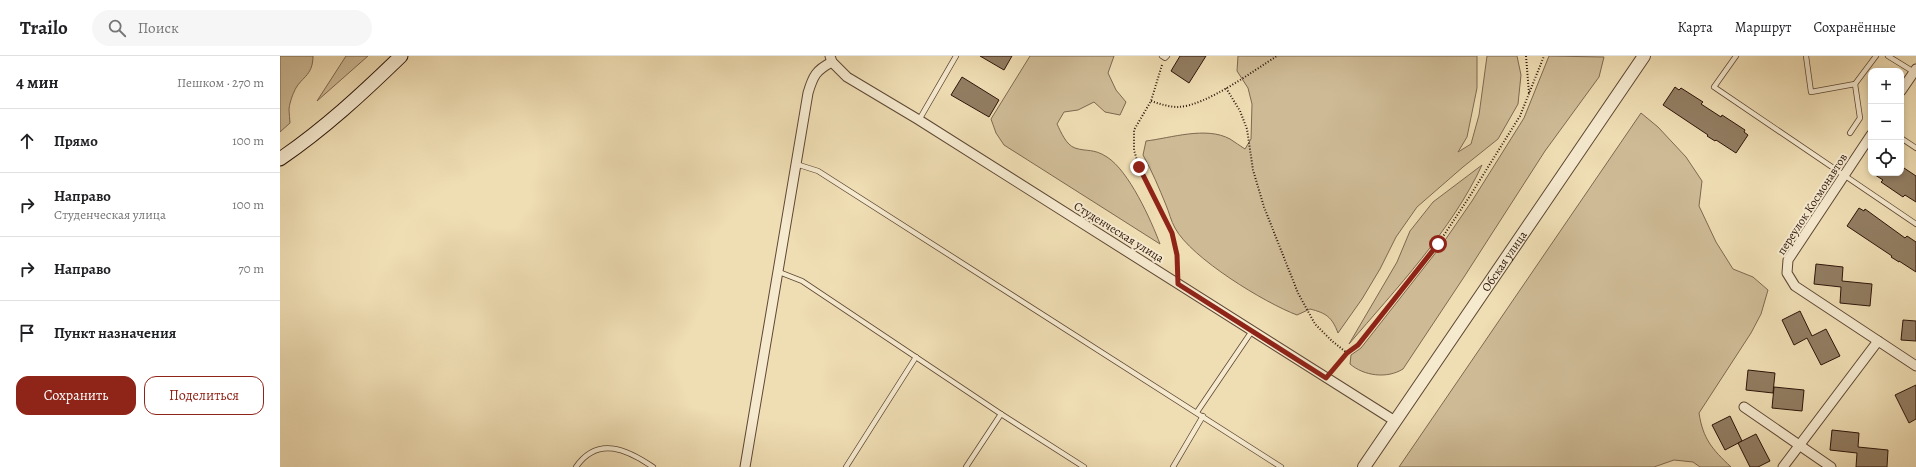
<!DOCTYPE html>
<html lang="ru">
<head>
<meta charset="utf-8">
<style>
	:root { --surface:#fff; --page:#f6f6f6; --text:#202124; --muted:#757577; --line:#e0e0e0; --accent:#8f2418 }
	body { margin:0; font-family:Alegreya,serif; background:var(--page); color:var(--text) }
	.controls { position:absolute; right:12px; top:12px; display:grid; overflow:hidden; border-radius:8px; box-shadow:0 2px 6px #0003 }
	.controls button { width:36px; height:36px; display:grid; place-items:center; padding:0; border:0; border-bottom:1px solid var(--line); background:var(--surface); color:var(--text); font:20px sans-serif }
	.stop { position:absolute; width:12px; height:12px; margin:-9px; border:3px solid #8f2418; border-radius:50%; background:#fff }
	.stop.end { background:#8f2418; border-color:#fff; box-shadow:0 1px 4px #0008 }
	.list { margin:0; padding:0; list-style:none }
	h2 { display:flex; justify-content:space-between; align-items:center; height:52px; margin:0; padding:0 16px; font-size:17px }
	h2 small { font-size:13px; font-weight:400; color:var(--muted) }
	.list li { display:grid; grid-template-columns:26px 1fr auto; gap:12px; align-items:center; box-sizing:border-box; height:64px; padding:0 16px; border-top:1px solid var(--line) }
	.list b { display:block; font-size:15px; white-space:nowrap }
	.list p { margin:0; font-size:13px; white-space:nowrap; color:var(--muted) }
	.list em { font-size:13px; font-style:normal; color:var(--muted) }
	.actions { display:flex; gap:8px; padding:12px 16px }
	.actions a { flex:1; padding:9px 0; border:1px solid var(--accent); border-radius:12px; text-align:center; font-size:14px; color:var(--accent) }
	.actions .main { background:var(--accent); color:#fff }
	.icon { flex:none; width:22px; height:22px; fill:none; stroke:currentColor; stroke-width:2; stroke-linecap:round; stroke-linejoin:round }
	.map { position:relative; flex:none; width:1636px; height:411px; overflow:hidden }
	header { display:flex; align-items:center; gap:24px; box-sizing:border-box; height:56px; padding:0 20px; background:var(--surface); border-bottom:1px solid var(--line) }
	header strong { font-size:19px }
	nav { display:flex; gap:22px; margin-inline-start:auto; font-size:14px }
	.search { width:280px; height:36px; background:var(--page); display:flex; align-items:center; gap:10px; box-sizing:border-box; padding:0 14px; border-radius:22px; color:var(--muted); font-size:15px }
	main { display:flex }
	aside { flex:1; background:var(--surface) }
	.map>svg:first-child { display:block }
	.green { fill:#cebb96; stroke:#7e6850 }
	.building { fill:#927d62; stroke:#2d150a }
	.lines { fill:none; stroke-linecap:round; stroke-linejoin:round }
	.service-casing { stroke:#5e4734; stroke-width:6 }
	.minor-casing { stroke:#5e4734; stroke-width:11 }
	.tertiary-casing { stroke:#5e4734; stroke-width:14 }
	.secondary-casing { stroke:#2d150a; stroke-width:15 }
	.path { stroke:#2d150a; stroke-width:2; stroke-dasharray:1 2; stroke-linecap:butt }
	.service { stroke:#f5e9ce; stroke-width:4.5 }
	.minor { stroke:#f5e9ce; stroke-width:9 }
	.tertiary { stroke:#f5e9ce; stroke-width:12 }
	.secondary { stroke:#f5e9ce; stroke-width:13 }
	.route { stroke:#8f2418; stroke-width:5 }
	.labels { text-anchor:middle; stroke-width:4; stroke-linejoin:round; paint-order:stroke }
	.street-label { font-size:12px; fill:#2d150a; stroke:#f5e9ce }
</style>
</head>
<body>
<header>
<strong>Trailo</strong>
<div class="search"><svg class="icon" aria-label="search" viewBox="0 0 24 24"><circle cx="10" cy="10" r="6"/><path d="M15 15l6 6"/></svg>Поиск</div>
<nav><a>Карта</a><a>Маршрут</a><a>Сохранённые</a></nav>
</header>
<main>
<aside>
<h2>4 мин<small>Пешком · 270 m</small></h2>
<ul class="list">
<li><svg class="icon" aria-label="ahead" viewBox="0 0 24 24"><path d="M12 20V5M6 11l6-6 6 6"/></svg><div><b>Прямо</b></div><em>100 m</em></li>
<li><svg class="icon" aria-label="right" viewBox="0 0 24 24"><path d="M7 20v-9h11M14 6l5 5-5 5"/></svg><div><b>Направо</b><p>Студенческая улица</p></div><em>100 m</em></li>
<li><svg class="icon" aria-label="right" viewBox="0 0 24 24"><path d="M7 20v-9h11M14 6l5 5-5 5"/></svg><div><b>Направо</b></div><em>70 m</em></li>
<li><svg class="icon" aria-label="arrive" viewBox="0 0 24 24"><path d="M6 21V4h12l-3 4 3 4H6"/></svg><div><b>Пункт назначения</b></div></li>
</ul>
<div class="actions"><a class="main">Сохранить</a><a>Поделиться</a></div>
</aside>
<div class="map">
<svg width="1636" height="411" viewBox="0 0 1636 411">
	<rect width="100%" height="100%" fill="#efddb3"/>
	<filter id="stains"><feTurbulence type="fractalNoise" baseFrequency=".005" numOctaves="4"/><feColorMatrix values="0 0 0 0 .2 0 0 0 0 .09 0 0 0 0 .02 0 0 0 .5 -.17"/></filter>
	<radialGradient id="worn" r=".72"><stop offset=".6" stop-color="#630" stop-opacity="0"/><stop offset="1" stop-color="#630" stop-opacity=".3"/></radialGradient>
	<g class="green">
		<path d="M0 0H33C33 21 20 21 14 36 12 40 9 49 9 54 9 58 10 63 10 67L0 76Z"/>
		<polygon points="66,0 88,0 37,45"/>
		<path d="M750 0H834L828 17 836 34 846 46 840 59 825 56 814 46 798 54 784 56 777 68C781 76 786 89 795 92 807 96 813 92 827 101 849 115 871 164 880 188L724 89 716 77 711 63Z"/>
		<path d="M958 0H1197V32L1187 81 1178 96 1191 88 1199 59 1207 0H1237L1241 19 1238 48 1218 83 1183 111 1137 151 1116 181 1100 213 1082 243 1058 277C1052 261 1046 257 1030 253L1017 259C985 247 911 202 895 172 891 165 889 156 886 149 879 132 872 115 863 99L866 85C891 82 926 70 950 83 955 86 960 90 965 93L971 83 972 48 968 32 957 15Z"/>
		<path d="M1269 0 1324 1 1319 21 1265 95 1184 221 1123 313C1107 323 1084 320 1070 308L1071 299 1081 292 1161 190 1192 145 1244 62Z"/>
		<path d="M1361 57 1378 71 1406 101 1422 125 1419 150 1436 186 1453 213 1473 221 1488 234 1481 258 1471 277 1419 357C1423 383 1432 393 1451 411H1420L1413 406 1394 404 1374 411H1119Z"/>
		<path d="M1202 109C1172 174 1115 234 1069 288L1117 206 1130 175 1153 146Z"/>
	</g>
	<g class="building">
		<polygon points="700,0 732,0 724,14"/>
		<polygon points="900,0 926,0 909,27 891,15"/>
		<polygon points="682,21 719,44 709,61 671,39"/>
		<polygon points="1395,31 1399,34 1401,32 1423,46 1421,48 1441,61 1442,59 1465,74 1464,76 1468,79 1456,97 1436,84 1435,85 1427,80 1428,79 1383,49"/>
		<polygon points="1621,110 1636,120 1636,146 1625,139 1623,141 1601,126 1603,124 1592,117 1621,117"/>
		<polygon points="1579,152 1584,155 1585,153 1625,182 1627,180 1636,186 1636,216 1619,205 1619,206 1611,201 1612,200 1567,170"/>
		<polygon points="1536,208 1563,211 1562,225 1592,228 1590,250 1560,247 1561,231 1534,228"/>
		<polygon points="1520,255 1532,280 1546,273 1560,300 1541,309 1527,282 1514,289 1502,264"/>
		<polygon points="1623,264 1636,265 1636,285 1621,284"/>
		<polygon points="1468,314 1495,317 1493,337 1466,334"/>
		<polygon points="1636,329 1636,363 1629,367 1615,339"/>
		<polygon points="1494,331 1524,334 1522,355 1492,352"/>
		<polygon points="1450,360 1462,385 1445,394 1432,369"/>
		<polygon points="1552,374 1579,377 1578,391 1608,394 1607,411 1576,411 1577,397 1550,394"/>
		<polygon points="1476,378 1490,405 1478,411 1470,411 1458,387"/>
	</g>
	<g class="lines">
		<g class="service-casing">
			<g id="service">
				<polyline points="882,0 885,2 887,0"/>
				<polyline points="1456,0 1434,31 1636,168"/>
				<polyline points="1526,0 1531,36 1575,28 1596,0"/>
				<polyline points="1608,0 1634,16"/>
				<polyline points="639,64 676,0"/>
				<polyline points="1570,77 1580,62 1575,28"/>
				<polyline points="1621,82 1636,92"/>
				<polyline points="516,108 538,115 1001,411"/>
				<polyline points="499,216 522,225 721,358 804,411"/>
				<polyline points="917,356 972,275"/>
				<path d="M296 411C318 379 348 394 373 411"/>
				<polyline points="566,411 636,301"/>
				<polyline points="686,411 721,358"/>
				<polyline points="893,411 923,360"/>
			</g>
		</g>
		<g class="minor-casing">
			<g id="minor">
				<polyline points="550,0 552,6 567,21 639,64 1115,365"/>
				<polyline points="1621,35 1636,13"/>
				<polyline points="1591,79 1508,204 1507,217 1515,230 1636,310"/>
				<polyline points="1464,351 1551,411"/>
				<path d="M465 411 528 37C533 20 536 14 552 6"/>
				<polyline points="1503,411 1598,285"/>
			</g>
		</g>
		<g class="tertiary-casing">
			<g id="tertiary">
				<path id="s1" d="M1084 411 1364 0"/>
			</g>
		</g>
		<g class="secondary-casing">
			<path id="secondary" d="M0 103C44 73 83 37 121 0"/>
		</g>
		<g class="path">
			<polyline points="1246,0 1249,37"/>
			<polyline points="882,9 871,45 854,74 854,94 859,111 892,177 897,199 898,217"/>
			<polyline points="946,32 960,55 967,73 973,114 984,151 1018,237 1035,268 1052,285 1067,297"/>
			<path d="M871 45C880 48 889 51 898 51 926 50 973 15 997 0"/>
			<polyline points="1053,313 1067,297 1078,289 1158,188 1188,143 1240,60 1264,0"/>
		</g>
		<use href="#service" class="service"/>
		<use href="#minor" class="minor"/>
		<use href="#tertiary" class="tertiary"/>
		<use href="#secondary" class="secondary"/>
	</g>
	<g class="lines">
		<polyline class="route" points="859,111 892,177 897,199 898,228 1046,322 1067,297 1078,289 1158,188"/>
	</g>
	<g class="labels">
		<g class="street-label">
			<text transform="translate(1532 148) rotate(-57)" y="4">переулок Космонавтов</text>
			<text transform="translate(839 176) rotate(32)" y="4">Студенческая улица</text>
			<text dy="4" stroke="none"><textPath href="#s1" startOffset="249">Обская улица</textPath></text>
		</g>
	</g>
	<rect width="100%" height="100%" filter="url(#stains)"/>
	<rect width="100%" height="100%" fill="url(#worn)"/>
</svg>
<div class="controls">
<button>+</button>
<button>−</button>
<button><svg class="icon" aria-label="locate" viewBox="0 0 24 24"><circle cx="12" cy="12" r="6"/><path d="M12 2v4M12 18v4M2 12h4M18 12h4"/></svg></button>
</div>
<div class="stop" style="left:1158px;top:188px"></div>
<div class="stop end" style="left:859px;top:111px"></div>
</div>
</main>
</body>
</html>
